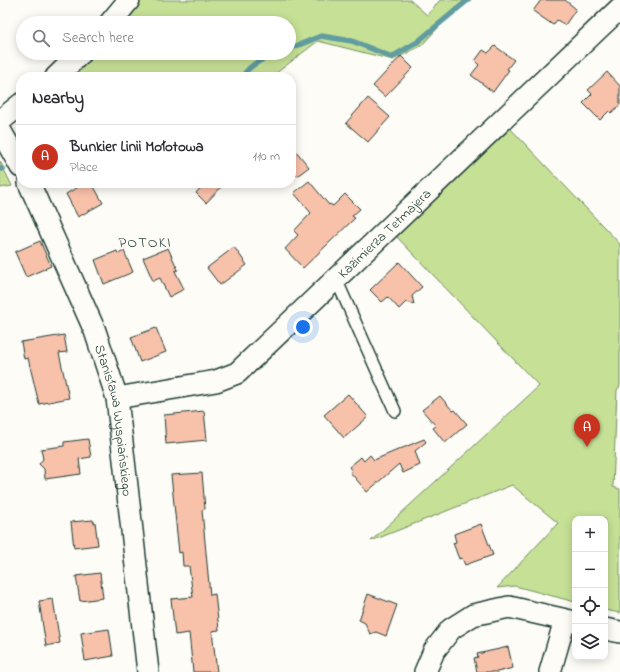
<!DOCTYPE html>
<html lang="en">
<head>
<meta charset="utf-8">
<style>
	:root { --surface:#fff; --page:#f7f7f7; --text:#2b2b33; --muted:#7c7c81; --line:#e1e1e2; --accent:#c8321e }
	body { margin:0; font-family:"Indie Flower",sans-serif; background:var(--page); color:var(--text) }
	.controls { position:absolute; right:12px; bottom:12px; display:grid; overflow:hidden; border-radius:8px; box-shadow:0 2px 10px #0003 }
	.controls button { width:36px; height:36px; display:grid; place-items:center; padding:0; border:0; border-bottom:1px solid var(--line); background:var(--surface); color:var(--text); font:20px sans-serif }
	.you { position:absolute; left:303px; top:327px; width:14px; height:14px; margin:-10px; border:3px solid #fff; border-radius:50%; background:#1a73e8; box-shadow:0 0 0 6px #1a73e833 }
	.badge { display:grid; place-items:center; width:26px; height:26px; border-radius:50%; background:var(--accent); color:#fff; font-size:13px; font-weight:700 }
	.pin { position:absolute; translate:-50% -33px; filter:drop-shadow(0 1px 2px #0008) }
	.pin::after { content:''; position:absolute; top:21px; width:14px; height:12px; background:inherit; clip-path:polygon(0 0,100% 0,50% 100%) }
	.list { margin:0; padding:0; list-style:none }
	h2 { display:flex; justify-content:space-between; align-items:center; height:52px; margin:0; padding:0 16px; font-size:17px }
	h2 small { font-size:13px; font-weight:400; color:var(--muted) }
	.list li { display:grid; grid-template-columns:26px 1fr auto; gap:12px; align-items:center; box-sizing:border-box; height:64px; padding:0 16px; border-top:1px solid var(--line) }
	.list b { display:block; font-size:15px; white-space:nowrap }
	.list p { margin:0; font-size:13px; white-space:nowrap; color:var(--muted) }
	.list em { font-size:13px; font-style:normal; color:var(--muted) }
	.icon { flex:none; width:22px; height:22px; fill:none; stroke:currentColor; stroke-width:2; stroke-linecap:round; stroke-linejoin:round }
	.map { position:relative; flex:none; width:620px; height:672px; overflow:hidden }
	.search { position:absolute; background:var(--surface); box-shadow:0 2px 10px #0003; left:16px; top:16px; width:280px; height:44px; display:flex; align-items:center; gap:10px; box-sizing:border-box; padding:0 14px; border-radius:22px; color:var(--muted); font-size:15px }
	.panel { position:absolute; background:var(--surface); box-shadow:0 2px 10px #0003; left:16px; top:72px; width:280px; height:116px; border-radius:16px }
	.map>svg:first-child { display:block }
	.green { fill:#c6e096; stroke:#728e65 }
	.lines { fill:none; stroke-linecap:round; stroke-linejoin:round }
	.stream { stroke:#609ca0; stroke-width:5.5 }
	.building { fill:#f8c1aa; stroke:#1f3d34 }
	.service-casing { stroke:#1f3d34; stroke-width:14 }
	.minor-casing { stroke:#1f3d34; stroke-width:24 }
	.service { stroke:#fdfcf7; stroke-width:11 }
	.minor { stroke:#fdfcf7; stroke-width:21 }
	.labels { text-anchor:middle; stroke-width:4; stroke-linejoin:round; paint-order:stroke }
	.street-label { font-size:14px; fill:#1f3d34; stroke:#fdfcf7 }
	.neighbourhood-label { font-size:15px; letter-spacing:1px; fill:#1f3d34; stroke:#fdfcf7 }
</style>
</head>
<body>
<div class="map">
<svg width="620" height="672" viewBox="0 0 620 672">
	<rect width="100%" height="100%" fill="#fdfcf7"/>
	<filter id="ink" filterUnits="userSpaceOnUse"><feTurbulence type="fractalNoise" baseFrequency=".025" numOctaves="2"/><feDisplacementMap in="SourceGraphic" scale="8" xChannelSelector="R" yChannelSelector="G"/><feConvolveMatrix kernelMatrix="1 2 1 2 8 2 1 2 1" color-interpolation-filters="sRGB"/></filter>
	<g filter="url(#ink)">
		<g class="green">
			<polygon points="142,0 410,0 427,15 440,0 464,0 421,46 393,60 318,41 271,77 71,77 94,53 289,53 289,23 121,23"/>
			<polygon points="508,126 620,244 620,386 617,390 613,487 620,489 620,613 605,610 605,519 575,519 575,602 515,586 497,588 558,523 512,485 371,541 539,386 395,235"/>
			<polygon points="0,161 12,186 0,188"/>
		</g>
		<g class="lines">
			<g class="stream">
				<polyline points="289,49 321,36 352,41 392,57 416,43 468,0"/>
				<path d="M243 77C247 65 267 57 278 53"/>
				<polyline points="0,169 2,169"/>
			</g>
		</g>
		<g class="building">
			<polygon points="541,0 565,0 576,9 565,25 557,20 553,25 533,11"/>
			<polygon points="495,46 514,60 507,69 509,70 493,92 471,75 479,65 475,61 483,50 488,53"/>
			<polygon points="401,56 413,68 385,97 373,86"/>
			<polygon points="607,72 620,86 620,105 611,113 609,111 600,120 583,103 592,94 588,90"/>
			<polygon points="368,98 390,117 368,142 346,123"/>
			<polygon points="291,145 309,167 297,176 291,169"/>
			<polygon points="309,181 329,205 330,204 333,206 345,194 360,209 352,216 355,218 303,268 285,249 298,235 294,231 311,213 294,193"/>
			<polygon points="85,183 92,183 103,203 78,217 66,194"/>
			<polygon points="205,183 225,183 206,203 196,193"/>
			<polygon points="40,241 51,266 26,277 15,252"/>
			<polygon points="234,247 247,265 220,285 207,268"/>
			<polygon points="168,248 178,270 175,271 184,289 169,297 160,278 153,281 143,258"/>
			<polygon points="117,251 118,254 124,251 133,272 104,284 95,260"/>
			<polygon points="399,262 422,287 412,296 414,304 406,302 399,309 388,297 382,302 370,290"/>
			<polygon points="156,328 166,352 140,362 131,337"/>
			<polygon points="64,335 67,352 59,353 69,398 39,404 28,358 24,359 21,342"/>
			<polygon points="348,394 368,417 344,438 324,415"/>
			<polygon points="440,396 453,411 455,410 467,424 445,443 433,428 436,426 422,410"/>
			<polygon points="204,411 207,440 166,444 164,415"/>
			<polygon points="88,439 91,457 79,459 81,474 45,479 44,469 39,464 43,459 41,449 64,446 64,442"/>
			<polygon points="424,439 426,442 415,451 420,465 403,473 399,464 367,492 350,472 352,471 349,467 361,457 364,461 370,455 374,460"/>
			<polygon points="202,473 205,509 202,510 210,595 215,594 219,630 212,631 217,672 193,672 189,633 175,635 171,599 193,597 189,566 183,566 182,552 179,553 171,475"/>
			<polygon points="93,520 93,522 95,522 98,545 74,548 71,522"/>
			<polygon points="481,524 493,555 465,565 462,558 459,559 453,543 456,542 454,534"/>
			<polygon points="100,573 103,598 80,601 76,576"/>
			<polygon points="368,594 397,605 386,636 376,632 370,634 365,623 359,620"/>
			<polygon points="53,599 60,643 46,646 39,601"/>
			<polygon points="109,629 113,656 85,661 81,633"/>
			<polygon points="508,647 513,668 497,672 477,672 474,658 478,657 477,654"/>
		</g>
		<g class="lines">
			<g class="service-casing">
				<polyline id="service" points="336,279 395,411"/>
			</g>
			<g class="minor-casing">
				<g id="minor">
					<polyline points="110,23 129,0"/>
					<polyline points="56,77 81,53"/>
					<polyline points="0,121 21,104"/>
					<polyline points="0,130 21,167"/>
					<path id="s1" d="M29 183 95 331 117 398 148 672"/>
					<path id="s2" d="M117 398 216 381 237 373 620 8"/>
					<polyline points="605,629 620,632"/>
					<polyline points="425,672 434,651 451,629 473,615 509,607 575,622"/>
					<polyline points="550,672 565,620"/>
				</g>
			</g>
			<use href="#service" class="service"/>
			<use href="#minor" class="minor"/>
		</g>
	</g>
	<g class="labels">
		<g class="street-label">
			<text dy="5" stroke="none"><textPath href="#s2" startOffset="326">Kazimierza Tetmajera</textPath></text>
			<text dy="5" stroke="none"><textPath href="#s1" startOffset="254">Stanisława Wyspiańskiego</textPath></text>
		</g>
		<g class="neighbourhood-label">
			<text x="145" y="247">POTOKI</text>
		</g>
	</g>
</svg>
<div class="controls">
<button>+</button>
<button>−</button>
<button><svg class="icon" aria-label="locate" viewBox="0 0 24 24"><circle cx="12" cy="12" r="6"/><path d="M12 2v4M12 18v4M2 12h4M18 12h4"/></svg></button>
<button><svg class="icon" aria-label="layers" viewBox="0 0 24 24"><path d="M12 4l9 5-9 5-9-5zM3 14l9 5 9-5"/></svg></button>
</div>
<div class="you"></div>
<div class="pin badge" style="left:587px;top:447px">A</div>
<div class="search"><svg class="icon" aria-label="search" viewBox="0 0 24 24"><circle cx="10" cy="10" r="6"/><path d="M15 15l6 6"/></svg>Search here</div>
<section class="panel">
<h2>Nearby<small></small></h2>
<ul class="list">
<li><span class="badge">A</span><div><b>Bunkier Linii Mołotowa</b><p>Place</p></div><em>110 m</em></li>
</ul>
</section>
</div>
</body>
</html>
